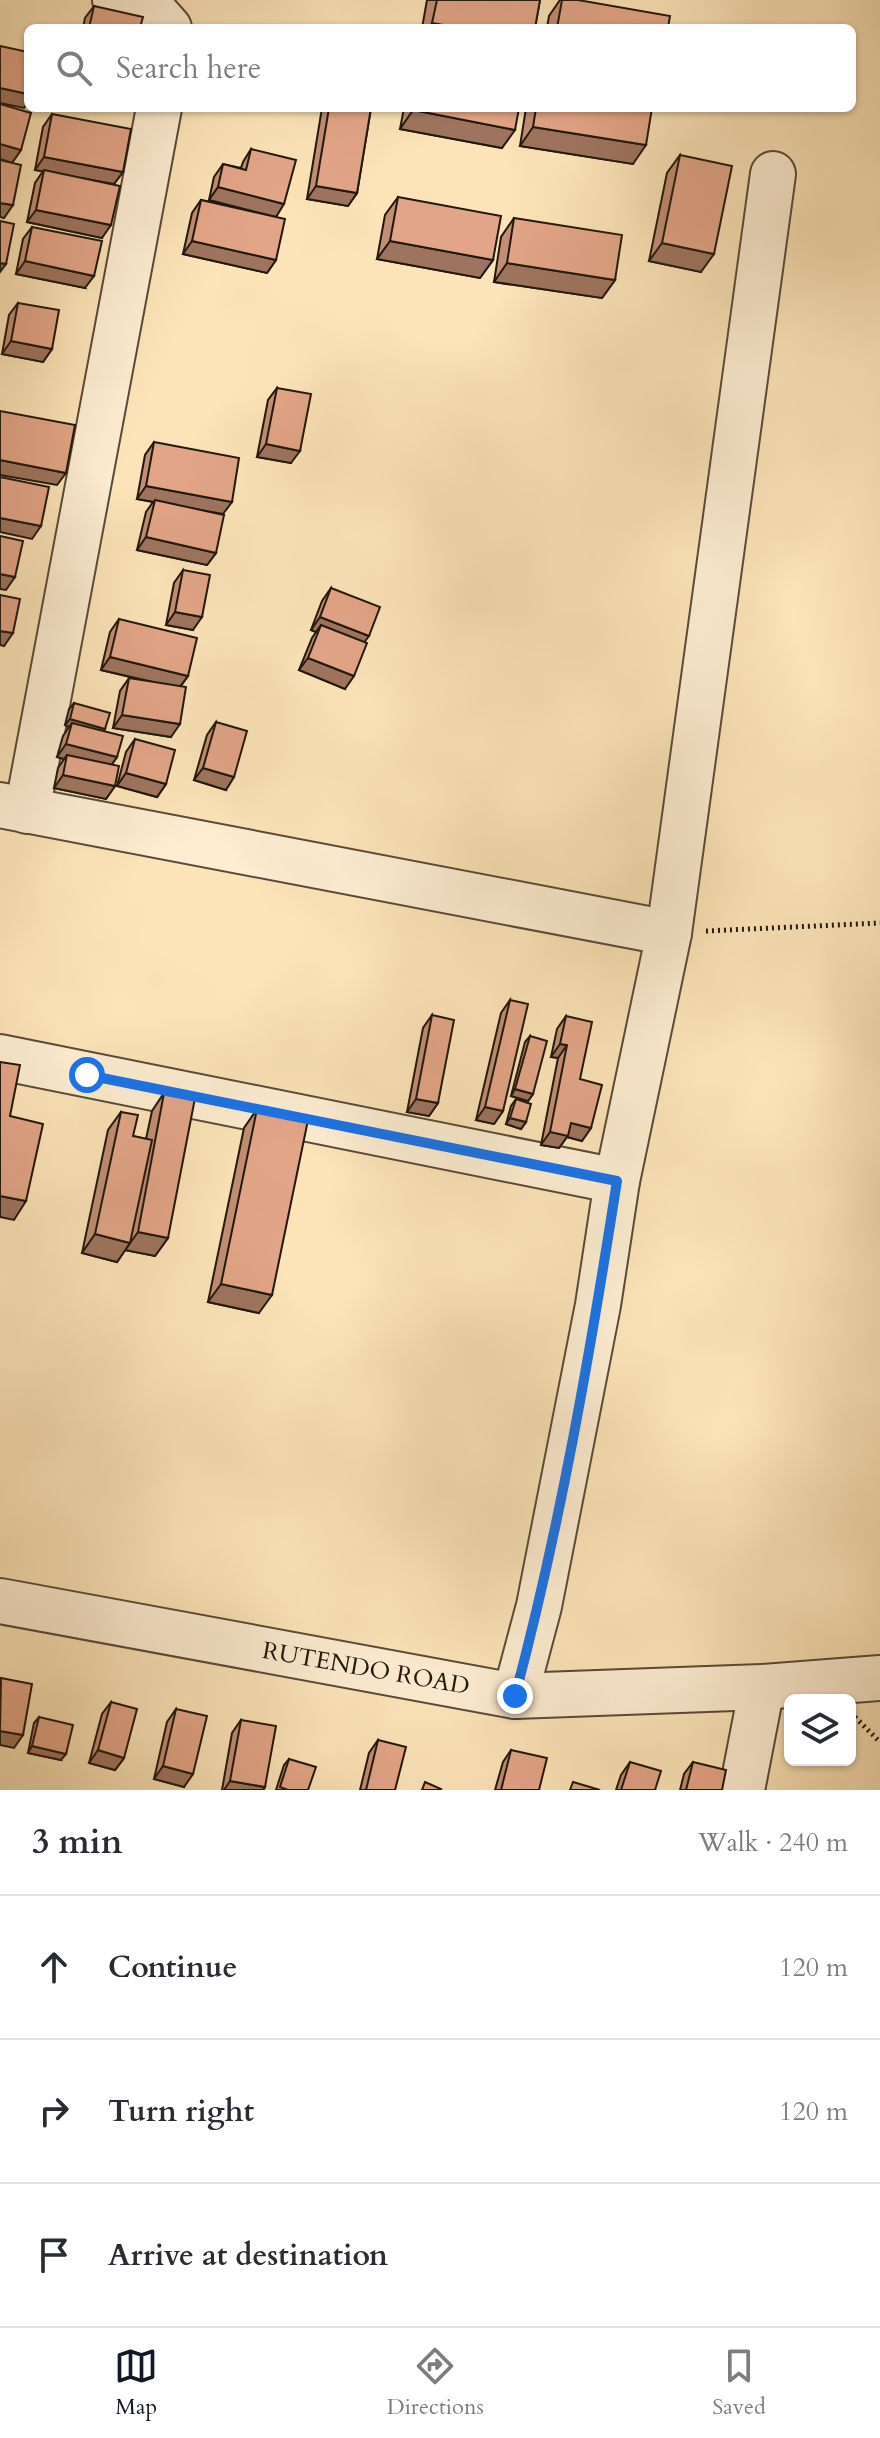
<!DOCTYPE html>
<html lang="en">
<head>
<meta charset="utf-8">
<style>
	:root { --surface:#fff; --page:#f2f2f3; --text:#2b2b33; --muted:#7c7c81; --line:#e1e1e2; --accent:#111827 }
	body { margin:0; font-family:Cardo,serif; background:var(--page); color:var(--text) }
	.controls { position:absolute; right:24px; bottom:24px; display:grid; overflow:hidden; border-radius:12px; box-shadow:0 2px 6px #0004 }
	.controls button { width:72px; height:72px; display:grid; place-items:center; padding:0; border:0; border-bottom:2px solid var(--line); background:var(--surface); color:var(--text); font:40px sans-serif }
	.stop { position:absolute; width:24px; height:24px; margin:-18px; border:6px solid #1a73e8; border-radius:50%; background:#fff }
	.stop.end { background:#1a73e8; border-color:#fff; box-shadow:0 2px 8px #0008 }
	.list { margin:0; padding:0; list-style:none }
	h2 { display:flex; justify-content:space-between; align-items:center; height:104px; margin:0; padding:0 32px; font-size:34px }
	h2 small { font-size:26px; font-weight:400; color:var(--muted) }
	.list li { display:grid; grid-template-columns:52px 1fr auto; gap:24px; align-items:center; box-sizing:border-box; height:144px; padding:0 32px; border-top:2px solid var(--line) }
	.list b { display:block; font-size:30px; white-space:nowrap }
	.list em { font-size:26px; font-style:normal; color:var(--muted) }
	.icon { flex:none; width:44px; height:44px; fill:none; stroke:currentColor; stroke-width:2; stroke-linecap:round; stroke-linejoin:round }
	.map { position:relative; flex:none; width:880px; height:1790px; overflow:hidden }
	.search { position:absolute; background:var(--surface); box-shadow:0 2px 6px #0004; left:24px; right:24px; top:24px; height:88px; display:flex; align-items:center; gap:20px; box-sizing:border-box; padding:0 28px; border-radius:12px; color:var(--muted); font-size:30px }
	.sheet { height:536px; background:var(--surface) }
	nav { display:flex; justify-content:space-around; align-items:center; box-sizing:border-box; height:112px; border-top:2px solid var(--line); background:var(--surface); font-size:22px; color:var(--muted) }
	nav a { display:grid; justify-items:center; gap:4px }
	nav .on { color:var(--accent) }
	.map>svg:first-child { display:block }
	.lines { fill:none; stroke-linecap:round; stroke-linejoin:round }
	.minor-casing { stroke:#584b39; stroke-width:48 }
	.path { stroke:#21180f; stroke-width:5; stroke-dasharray:2 4; stroke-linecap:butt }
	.minor { stroke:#fdedd1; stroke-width:44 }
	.wall { fill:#c28e74; stroke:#21180f; stroke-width:2 }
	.shaded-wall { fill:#9e745e; stroke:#21180f; stroke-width:2 }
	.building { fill:#e2a587; stroke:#21180f; stroke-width:2 }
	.route { stroke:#1a73e8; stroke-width:10 }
	.labels { text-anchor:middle; stroke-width:7; stroke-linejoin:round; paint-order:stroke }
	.street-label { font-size:24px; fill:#21180f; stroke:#fdedd1 }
</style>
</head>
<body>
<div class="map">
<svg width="880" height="1790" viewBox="0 0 880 1790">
	<rect width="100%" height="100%" fill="#fce4b8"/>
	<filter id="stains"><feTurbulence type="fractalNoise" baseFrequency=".0025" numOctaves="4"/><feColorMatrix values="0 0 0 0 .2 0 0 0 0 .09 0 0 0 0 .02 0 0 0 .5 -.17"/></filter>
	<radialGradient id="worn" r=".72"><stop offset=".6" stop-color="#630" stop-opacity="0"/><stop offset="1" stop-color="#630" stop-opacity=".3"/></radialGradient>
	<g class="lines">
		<g class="minor-casing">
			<g id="minor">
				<polyline points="115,0 153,10 169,28"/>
				<polyline points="0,805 669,933"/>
				<polyline points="27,811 159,108"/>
				<polyline points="0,1057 617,1181"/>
				<polyline points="0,1601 515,1696 762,1687 880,1678"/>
				<polyline points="515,1696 539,1606 598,1305 617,1181 669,933 773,174"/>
				<polyline points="742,1790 762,1687"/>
			</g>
		</g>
		<g class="path">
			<polyline points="706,931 880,923"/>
			<polyline points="855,1717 880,1742"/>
		</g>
		<use href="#minor" class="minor"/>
	</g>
	<g class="wall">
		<polygon points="427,0 540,0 535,28 422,28"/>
		<polygon points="560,0 578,0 668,28 547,28 549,16"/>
		<polygon points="94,6 140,28 83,28 85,18"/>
		<polygon points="322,108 371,108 357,193 348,206 307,199"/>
		<polygon points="404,108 519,108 502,148 400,129"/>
		<polygon points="526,108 652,108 633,164 520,146"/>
		<polygon points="52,114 123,172 114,184 102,238 27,222 35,183 43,171 35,170 43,127"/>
		<polygon points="251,149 276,217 276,260 267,273 183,254 192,213 201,200 274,217 209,200 214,177 223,164 241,168 243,162"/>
		<polygon points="680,155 701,272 649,261 667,173"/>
		<polygon points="398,197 493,260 480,278 377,259 385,215"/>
		<polygon points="514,218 615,280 602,298 494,282 501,237"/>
		<polygon points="32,227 85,288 16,274 23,239"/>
		<polygon points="18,303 52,349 43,362 2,354 9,315"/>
		<polygon points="277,388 291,463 257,457 268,400"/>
		<polygon points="154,442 223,514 207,511 216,553 207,565 137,550 146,512 153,502 137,499 145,455"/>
		<polygon points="183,570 193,630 166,625 174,583"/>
		<polygon points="331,588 345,689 299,670 312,638 316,632 311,630 322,601"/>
		<polygon points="119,619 188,676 181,686 171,737 113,728 120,691 129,678 151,682 101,670 110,632"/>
		<polygon points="74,703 103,731 117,757 112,764 115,786 106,799 54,788 58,768 64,759 57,757 63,736 69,727 65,725 69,709"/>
		<polygon points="216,722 226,790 194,780 207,735"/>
		<polygon points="135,739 166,784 157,797 117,786 126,752"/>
		<polygon points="510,1000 503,1111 494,1124 476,1120 501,1013"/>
		<polygon points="432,1015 438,1103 429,1116 407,1112 423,1028"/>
		<polygon points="566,1016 580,1079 582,1141 567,1137 559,1148 541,1145 558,1058 551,1057 557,1029"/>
		<polygon points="530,1036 533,1094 528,1101 511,1096 525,1042"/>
		<polygon points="164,1093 168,1238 155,1256 125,1250 117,1262 82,1253 108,1130 121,1112 133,1136 146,1139 152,1111"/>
		<polygon points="516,1099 526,1122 521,1129 506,1124 511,1106"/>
		<polygon points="257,1109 259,1313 208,1302 244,1128"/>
		<polygon points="111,1702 124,1758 115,1770 89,1763 102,1714"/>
		<polygon points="176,1709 184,1787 154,1779 167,1722"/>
		<polygon points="39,1717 61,1760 28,1753 34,1723"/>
		<polygon points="241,1720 265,1787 263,1790 222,1790 232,1733"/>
		<polygon points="378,1740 395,1790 360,1790 369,1753"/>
		<polygon points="511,1750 539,1790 495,1790 503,1762"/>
		<polygon points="289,1759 308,1790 276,1790 284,1765"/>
		<polygon points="630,1762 655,1790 616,1790 621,1775"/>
		<polygon points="693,1762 722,1790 680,1790 684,1774"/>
	</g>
	<g class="shaded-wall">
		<polygon points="432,23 460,28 429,28"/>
		<polygon points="0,88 28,94 28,103 24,108 0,103"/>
		<polygon points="413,110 515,130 502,148 400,129"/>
		<polygon points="533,127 646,145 633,164 520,146"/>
		<polygon points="0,144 21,150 12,163 0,159"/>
		<polygon points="44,157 123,172 114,184 35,170"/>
		<polygon points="316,186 357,193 348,206 307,199"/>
		<polygon points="218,187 284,204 276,217 209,200"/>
		<polygon points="0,203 13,205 4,218 0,217"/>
		<polygon points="36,210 111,225 102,238 27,222"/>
		<polygon points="192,241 276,260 267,273 183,254"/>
		<polygon points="390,241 493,260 480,278 377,259"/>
		<polygon points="662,243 714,254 701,272 649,261"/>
		<polygon points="25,261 94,276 85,288 16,274"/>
		<polygon points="0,263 6,264 0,272"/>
		<polygon points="507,263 615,280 602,298 494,282"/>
		<polygon points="11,341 52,349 43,362 2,354"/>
		<polygon points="266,444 300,451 291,463 257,457"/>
		<polygon points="0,460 66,473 57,485 0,475"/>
		<polygon points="146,486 232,502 223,514 137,499"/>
		<polygon points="0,518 41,526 32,539 0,532"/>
		<polygon points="146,537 216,553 207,565 137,550"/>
		<polygon points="0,574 15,577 6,590 0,589"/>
		<polygon points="175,612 202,617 193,630 166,625"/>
		<polygon points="320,617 369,636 360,648 321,625 316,632 311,630"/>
		<polygon points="0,631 13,633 4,646 0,645"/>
		<polygon points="110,657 188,676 179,688 101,670"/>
		<polygon points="308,658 354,676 345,689 299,670"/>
		<polygon points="122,715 180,724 171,737 113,728"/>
		<polygon points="70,719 105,729 100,736 72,723 69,727 65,725"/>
		<polygon points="66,744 117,757 108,770 67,755 64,759 57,757"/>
		<polygon points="203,768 234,777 226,790 194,780"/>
		<polygon points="126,773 166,784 157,797 117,786"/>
		<polygon points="63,775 115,786 106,799 54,788"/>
		<polygon points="560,1044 567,1045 558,1058 551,1057"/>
		<polygon points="515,1089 533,1094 528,1101 511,1096"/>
		<polygon points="416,1099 438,1103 429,1116 407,1112"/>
		<polygon points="485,1107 503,1111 494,1124 476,1120"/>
		<polygon points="510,1118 526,1122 521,1129 506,1124"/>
		<polygon points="571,1123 591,1128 582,1141 567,1137 559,1148 541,1145 550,1132"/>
		<polygon points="0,1196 26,1201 14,1220 0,1217"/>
		<polygon points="138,1232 168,1238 155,1256 125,1250"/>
		<polygon points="95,1234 130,1243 117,1262 82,1253"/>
		<polygon points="221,1284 272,1295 259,1313 208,1302"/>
		<polygon points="0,1731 23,1735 14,1748 0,1745"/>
		<polygon points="32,1746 66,1754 61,1760 28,1753"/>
		<polygon points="98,1750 124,1758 115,1770 89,1763"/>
		<polygon points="163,1766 193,1774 184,1787 154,1779"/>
		<polygon points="230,1781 265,1787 263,1790 224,1790"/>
	</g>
	<g class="building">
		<polygon points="437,0 540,0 535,28 460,28 432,23"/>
		<polygon points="562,0 578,0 670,16 668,28 557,28"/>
		<polygon points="94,6 143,17 140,28 89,28"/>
		<polygon points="0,46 28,52 28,94 0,88"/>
		<polygon points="0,104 31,113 21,150 0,144"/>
		<polygon points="329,108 371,108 357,193 316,186"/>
		<polygon points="413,108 519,108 515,130 413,110"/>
		<polygon points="536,108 652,108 646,145 533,127"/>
		<polygon points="52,114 131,129 123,172 44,157"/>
		<polygon points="251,149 296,160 284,204 218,187 223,164 246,170"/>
		<polygon points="680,155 732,166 714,254 662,243"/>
		<polygon points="0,160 21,165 13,205 0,203"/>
		<polygon points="44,170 120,186 111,225 36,210"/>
		<polygon points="398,197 501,216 493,260 390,241"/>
		<polygon points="201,200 285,219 276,260 192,241"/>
		<polygon points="514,218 622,235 615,280 507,263"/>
		<polygon points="0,221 14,224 6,264 0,263"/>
		<polygon points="32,227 102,241 94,276 25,261"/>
		<polygon points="18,303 59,310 52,349 11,341"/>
		<polygon points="277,388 311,394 300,451 266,444"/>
		<polygon points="0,411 75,425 66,473 0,460"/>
		<polygon points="154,442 239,458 232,502 146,486"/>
		<polygon points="0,477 49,487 41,526 0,518"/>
		<polygon points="155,500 224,515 216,553 146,537"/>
		<polygon points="0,536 23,541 15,577 0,574"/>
		<polygon points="183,570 210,575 202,617 175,612"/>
		<polygon points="331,588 380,607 369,636 320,617"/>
		<polygon points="0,595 20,599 13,633 0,631"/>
		<polygon points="119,619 197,638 188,676 110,657"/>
		<polygon points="321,625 367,643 354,676 308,658"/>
		<polygon points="129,678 186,687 180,724 122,715"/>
		<polygon points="74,703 110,713 105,729 70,719"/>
		<polygon points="216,722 247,731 234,777 203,768"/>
		<polygon points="72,723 123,736 117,757 66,744"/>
		<polygon points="135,739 175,750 166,784 126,773"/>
		<polygon points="67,755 119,766 115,786 63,775"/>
		<polygon points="510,1000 528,1004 503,1111 485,1107"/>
		<polygon points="432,1015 454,1020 438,1103 416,1099"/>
		<polygon points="566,1016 592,1022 580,1079 602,1085 591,1128 571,1123 568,1136 550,1132 567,1045 560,1044"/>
		<polygon points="530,1036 547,1041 533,1094 515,1089"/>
		<polygon points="0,1062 20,1065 10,1116 43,1124 26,1201 0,1196"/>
		<polygon points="164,1093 195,1098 168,1238 138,1232"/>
		<polygon points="516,1099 531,1104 526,1122 510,1118"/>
		<polygon points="257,1109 308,1120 272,1295 221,1284"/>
		<polygon points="121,1112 138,1115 133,1136 152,1140 130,1243 95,1234"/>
		<polygon points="1,1678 32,1684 23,1735 0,1731"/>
		<polygon points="111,1702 137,1709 124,1758 98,1750"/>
		<polygon points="176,1709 207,1716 193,1774 163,1766"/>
		<polygon points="39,1717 73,1725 66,1754 32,1746"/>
		<polygon points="241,1720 276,1726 265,1787 230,1781"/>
		<polygon points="378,1740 406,1747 395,1790 366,1790"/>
		<polygon points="511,1750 547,1758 539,1790 501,1790"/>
		<polygon points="289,1759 316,1767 308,1790 288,1790 280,1787"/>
		<polygon points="630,1762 661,1771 655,1790 621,1790"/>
		<polygon points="693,1762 726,1770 722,1790 686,1790"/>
		<polygon points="425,1782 441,1789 440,1790 422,1790"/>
		<polygon points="573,1782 600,1790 570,1790"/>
	</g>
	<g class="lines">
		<path class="route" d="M87 1075 617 1181C590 1354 560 1527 515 1696"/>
	</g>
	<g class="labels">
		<g class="street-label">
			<text transform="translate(366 1668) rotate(10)" y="8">RUTENDO ROAD</text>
		</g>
	</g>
	<rect width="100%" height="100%" filter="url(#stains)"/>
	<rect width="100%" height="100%" fill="url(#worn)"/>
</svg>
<div class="controls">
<button><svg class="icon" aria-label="layers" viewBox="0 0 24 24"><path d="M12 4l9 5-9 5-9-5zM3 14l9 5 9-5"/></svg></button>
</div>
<div class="stop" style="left:87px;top:1075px"></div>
<div class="stop end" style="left:515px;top:1696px"></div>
<div class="search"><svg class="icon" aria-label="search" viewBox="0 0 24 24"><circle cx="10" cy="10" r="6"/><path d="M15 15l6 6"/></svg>Search here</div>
</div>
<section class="sheet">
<h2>3 min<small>Walk · 240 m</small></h2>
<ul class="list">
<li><svg class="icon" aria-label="ahead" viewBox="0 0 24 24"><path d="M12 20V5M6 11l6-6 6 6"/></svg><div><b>Continue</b></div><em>120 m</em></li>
<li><svg class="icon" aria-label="right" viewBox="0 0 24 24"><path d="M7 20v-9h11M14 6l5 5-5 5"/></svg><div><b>Turn right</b></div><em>120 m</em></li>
<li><svg class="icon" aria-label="arrive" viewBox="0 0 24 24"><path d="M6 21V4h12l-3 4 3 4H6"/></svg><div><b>Arrive at destination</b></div></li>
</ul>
</section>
<nav>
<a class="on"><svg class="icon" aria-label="map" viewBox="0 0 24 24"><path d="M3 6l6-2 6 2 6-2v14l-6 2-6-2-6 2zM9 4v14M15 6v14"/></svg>Map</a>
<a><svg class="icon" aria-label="directions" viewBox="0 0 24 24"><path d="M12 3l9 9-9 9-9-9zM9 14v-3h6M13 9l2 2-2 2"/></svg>Directions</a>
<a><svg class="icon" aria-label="saved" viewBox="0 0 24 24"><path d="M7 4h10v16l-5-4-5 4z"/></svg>Saved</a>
</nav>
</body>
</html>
